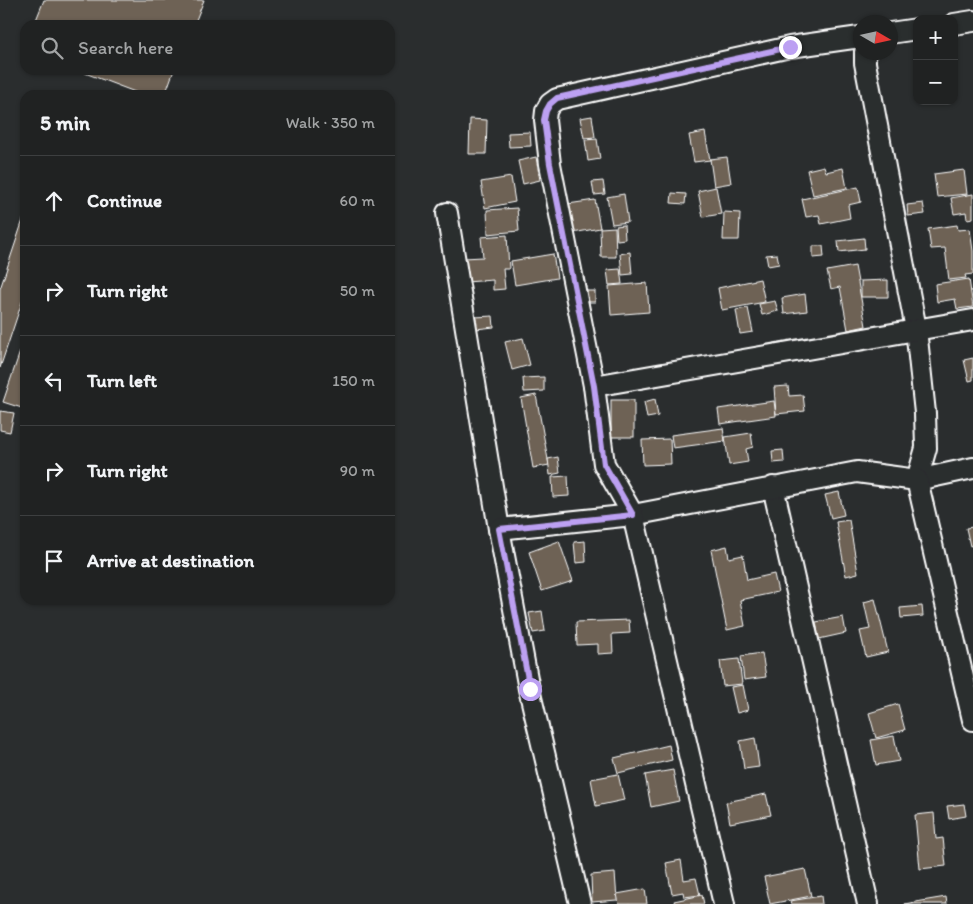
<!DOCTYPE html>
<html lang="en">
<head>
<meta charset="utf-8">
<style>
	:root { --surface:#202222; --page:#282a2a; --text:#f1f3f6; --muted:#a2a4a5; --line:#3d3f40 }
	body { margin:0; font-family:Itim,sans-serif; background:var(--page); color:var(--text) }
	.controls { position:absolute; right:15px; top:15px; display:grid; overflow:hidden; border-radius:10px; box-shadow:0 1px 4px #0004 }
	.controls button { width:45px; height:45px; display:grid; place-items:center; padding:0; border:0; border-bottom:1px solid var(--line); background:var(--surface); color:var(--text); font:25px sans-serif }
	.compass { position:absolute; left:853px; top:15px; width:45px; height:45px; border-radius:50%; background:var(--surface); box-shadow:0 1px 4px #0004; rotate:99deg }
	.stop { position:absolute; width:15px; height:15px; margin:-11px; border:4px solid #bca0f2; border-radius:50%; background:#fff }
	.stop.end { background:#bca0f2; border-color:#fff; box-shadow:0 1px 5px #0008 }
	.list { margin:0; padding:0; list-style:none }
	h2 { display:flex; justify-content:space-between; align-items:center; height:65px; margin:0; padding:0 20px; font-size:21px }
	h2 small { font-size:16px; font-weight:400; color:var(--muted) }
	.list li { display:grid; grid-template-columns:32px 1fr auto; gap:15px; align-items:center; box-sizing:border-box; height:90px; padding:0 20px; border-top:1px solid var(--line) }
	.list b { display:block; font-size:19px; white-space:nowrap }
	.list em { font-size:16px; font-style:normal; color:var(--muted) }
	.icon { flex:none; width:28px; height:28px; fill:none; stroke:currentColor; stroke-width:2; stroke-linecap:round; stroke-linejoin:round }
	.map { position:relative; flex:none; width:973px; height:904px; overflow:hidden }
	.search { position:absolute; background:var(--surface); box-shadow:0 1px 4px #0004; left:20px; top:20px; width:375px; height:55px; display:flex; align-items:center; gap:12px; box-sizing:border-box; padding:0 18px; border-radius:15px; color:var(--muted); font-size:19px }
	.panel { position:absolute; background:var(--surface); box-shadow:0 1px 4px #0004; left:20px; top:90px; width:375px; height:515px; border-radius:15px }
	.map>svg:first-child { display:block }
	.building { fill:#6e6255; stroke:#fff }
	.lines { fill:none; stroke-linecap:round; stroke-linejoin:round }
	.minor-casing { stroke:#fff; stroke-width:24 }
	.minor { stroke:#2a2d2e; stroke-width:20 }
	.route { stroke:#bca0f2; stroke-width:6 }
</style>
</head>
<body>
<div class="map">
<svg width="973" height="904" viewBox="0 0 973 904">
	<rect width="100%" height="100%" fill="#2a2d2e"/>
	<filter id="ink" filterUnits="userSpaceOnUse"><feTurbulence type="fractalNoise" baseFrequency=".02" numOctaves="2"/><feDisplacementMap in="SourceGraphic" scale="10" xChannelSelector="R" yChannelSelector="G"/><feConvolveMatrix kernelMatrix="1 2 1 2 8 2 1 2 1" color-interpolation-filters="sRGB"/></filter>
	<g filter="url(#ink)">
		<g class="building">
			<polygon points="44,0 204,0 194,25 34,25"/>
			<polygon points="77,70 174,70 165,95 143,95"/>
			<polygon points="592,116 595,137 584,138 580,118"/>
			<polygon points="470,119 487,120 486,154 469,154"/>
			<polygon points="530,132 531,146 509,147 508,133"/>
			<polygon points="705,132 710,160 694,162 689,135"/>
			<polygon points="597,139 600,159 588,161 585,140"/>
			<polygon points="536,157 540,180 523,184 518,161"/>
			<polygon points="727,157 731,183 714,186 710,159"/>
			<polygon points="824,166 826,172 843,168 847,188 813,195 807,170"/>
			<polygon points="964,170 967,194 937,197 934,174"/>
			<polygon points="511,177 515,202 485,208 481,182"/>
			<polygon points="603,181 605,194 594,195 592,182"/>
			<polygon points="716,187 721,214 703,217 698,191"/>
			<polygon points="858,187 861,202 848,205 850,218 821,224 819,215 806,217 802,199"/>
			<polygon points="672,193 686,194 685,204 671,203"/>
			<polygon points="624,194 628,222 612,224 607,197"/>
			<polygon points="973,194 973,218 967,219 966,212 954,214 951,198"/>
			<polygon points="595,200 600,228 573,233 568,204"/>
			<polygon points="923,203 925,214 908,216 907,205"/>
			<polygon points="517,208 519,231 488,234 487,210"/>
			<polygon points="724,212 740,213 739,240 723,240"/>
			<polygon points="25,214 25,293 0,368 0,289"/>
			<polygon points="624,225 625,239 617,240 616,226"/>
			<polygon points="957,225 958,230 970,229 973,251 973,274 965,275 966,278 949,280 945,248 931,249 928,229"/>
			<polygon points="615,227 616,257 601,257 600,228"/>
			<polygon points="507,235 509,269 503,269 505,289 493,290 493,280 466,282 464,258 483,257 481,237"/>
			<polygon points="864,238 865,249 839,252 838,241"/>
			<polygon points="813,246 823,246 824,257 813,258"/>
			<polygon points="630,252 632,274 622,275 620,254"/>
			<polygon points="553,254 557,278 515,285 511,261"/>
			<polygon points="777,254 779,264 768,266 766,255"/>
			<polygon points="855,266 866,326 848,330 840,287 831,289 827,271"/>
			<polygon points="620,269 622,284 609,285 607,270"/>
			<polygon points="760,279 765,302 722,310 718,288"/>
			<polygon points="969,279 973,307 957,309 955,299 937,302 935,284"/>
			<polygon points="888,280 888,297 861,297 861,281"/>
			<polygon points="647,283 649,312 611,315 609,286"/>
			<polygon points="583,291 595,291 595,302 584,302"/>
			<polygon points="805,294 807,311 784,314 782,298"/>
			<polygon points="775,301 778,311 762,315 759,304"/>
			<polygon points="748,308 753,332 740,334 736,310"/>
			<polygon points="493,316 494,327 476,329 475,317"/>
			<polygon points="25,337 25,409 3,402"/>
			<polygon points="523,338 530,365 512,370 505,342"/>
			<polygon points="973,358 973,380 969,381 964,360"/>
			<polygon points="544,377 544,391 524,392 523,378"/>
			<polygon points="788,386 789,396 803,395 805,411 776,414 774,387"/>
			<polygon points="536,395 549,465 533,468 521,398"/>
			<polygon points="655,399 658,416 647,418 644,402"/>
			<rect x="611" y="400" width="23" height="37"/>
			<polygon points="774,401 776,416 720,424 718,409"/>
			<polygon points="0,411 14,413 10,432 0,430"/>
			<polygon points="723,428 725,441 673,448 671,435"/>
			<polygon points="751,433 753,447 746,449 748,462 729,465 725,437"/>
			<polygon points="670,439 671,464 643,465 642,440"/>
			<polygon points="783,450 784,462 773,463 772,451"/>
			<polygon points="558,457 560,473 550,475 548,459"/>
			<polygon points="568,476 569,496 553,497 552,477"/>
			<polygon points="839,492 844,515 831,518 825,495"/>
			<polygon points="849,520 858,573 846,576 836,522"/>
			<polygon points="973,527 973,545 970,546 966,528"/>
			<polygon points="559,541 573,581 542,591 529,552"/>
			<polygon points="585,541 586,562 576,563 574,542"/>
			<polygon points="727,546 729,558 743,555 747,580 774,574 778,592 740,600 745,626 727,630 711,550"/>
			<polygon points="875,599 888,652 866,657 860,631 870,629 864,602"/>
			<polygon points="922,606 923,616 901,618 900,608"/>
			<polygon points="542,611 545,631 533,633 529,613"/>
			<polygon points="843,617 846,633 819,639 816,622"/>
			<polygon points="629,620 630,633 612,634 613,653 598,654 598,644 577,645 576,622"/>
			<polygon points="762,653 766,677 744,680 741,656"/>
			<polygon points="739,659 742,684 723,686 720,661"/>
			<polygon points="743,685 748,710 737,713 731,687"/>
			<polygon points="898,704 905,730 876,738 869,713"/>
			<polygon points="894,736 899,761 876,765 871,740"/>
			<polygon points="755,738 759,767 744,769 740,741"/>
			<polygon points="669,745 672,760 618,773 614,758"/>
			<polygon points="673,770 679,801 651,807 645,775"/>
			<polygon points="618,774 624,800 596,806 591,779"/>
			<polygon points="766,794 771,815 730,823 726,802"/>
			<polygon points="964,804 966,816 949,819 947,806"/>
			<polygon points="934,813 936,839 943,838 946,866 920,869 915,815"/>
			<polygon points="681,860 684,880 696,878 700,895 684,897 683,892 672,894 666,863"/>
			<polygon points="805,869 811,896 770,904 764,877"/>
			<polygon points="615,873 617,900 592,902 591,875"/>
			<polygon points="645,889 647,904 619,904 617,894"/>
			<polygon points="702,895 704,904 675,904 674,901"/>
			<polygon points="821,896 822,904 791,904 790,901"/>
			<polygon points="946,897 947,904 904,904"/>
		</g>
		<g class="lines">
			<g class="minor-casing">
				<g id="minor">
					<polyline points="954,24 973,21"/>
					<polyline points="890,33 917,29"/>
					<polyline points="865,52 865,63 916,329 925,413 926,448 917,480 973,468"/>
					<polyline points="447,213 499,529 529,689 580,904"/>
					<polyline points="594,386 550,164 545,120 546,111 550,104 557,99 790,47 860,37"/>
					<polyline points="773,487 868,904"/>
					<polyline points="499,529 633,515 857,472 917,480 973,720"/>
					<polyline points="724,904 633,515 604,464 594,386 973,320"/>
				</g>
			</g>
			<use href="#minor" class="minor"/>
		</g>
	</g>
	<g class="lines" filter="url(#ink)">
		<polyline class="route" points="530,689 499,529 633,515 604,464 594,386 550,164 544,120 546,111 550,104 557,98 790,47"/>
	</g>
</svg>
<div class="controls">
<button>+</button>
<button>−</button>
</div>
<svg class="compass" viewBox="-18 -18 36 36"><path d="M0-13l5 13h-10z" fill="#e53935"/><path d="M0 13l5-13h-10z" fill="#a2a4a5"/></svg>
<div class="stop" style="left:530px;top:689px"></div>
<div class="stop end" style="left:790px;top:47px"></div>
<div class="search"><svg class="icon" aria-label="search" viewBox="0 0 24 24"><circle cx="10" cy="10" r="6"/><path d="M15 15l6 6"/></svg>Search here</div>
<section class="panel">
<h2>5 min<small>Walk · 350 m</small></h2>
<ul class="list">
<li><svg class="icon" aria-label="ahead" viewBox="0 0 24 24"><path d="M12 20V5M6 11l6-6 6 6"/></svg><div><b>Continue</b></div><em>60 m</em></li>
<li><svg class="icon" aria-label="right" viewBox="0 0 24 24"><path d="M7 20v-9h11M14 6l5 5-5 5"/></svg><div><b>Turn right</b></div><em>50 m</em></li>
<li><svg class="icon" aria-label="left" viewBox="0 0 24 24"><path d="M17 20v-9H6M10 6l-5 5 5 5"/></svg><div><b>Turn left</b></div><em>150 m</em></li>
<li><svg class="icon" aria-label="right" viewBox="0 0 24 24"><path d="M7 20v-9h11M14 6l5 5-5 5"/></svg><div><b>Turn right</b></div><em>90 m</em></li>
<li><svg class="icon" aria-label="arrive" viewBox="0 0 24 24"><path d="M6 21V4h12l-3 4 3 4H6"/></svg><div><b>Arrive at destination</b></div></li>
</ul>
</section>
</div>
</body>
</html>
